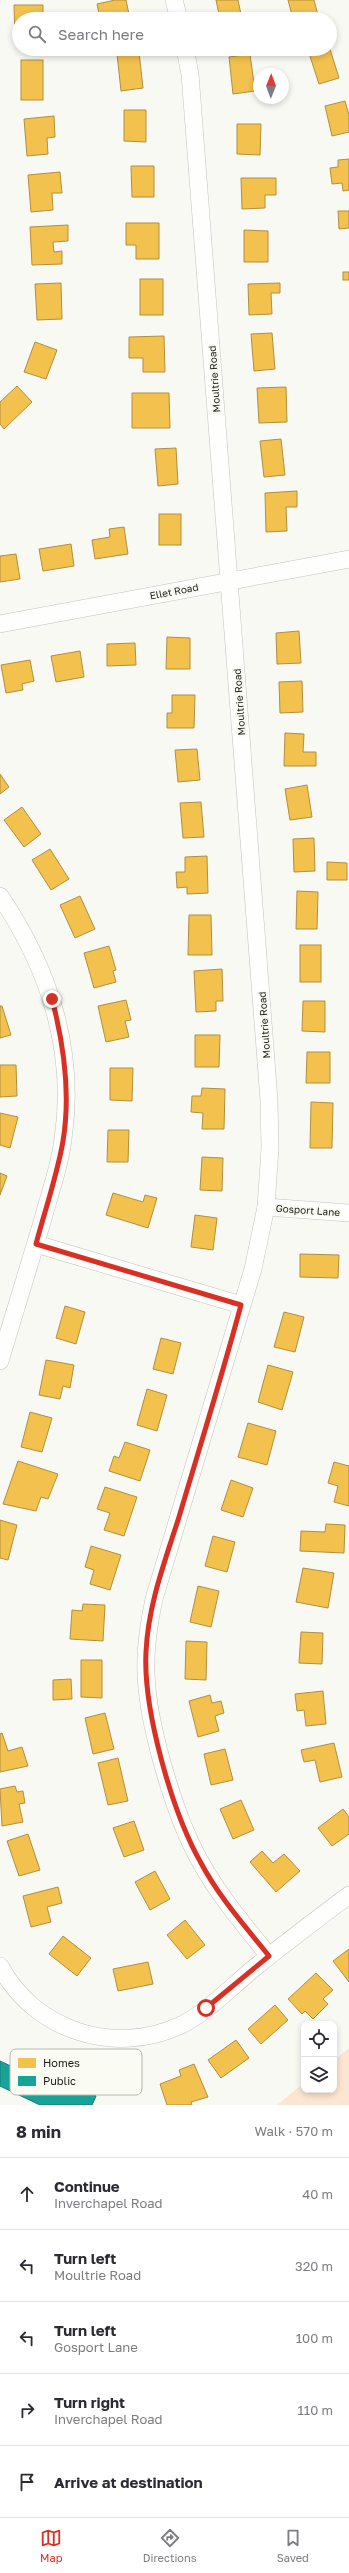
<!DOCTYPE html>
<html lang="en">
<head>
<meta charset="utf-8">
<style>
	:root { --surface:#fff; --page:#f2f2f3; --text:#2b2b33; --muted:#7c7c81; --line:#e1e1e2; --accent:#d93025 }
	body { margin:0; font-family:"Golos Text",sans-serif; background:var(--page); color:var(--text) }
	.controls { position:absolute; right:12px; bottom:12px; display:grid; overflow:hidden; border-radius:8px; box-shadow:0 2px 6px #0003 }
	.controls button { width:36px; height:36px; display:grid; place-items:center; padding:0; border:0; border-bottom:1px solid var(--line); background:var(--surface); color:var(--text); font:20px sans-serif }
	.compass { position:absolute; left:253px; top:68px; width:36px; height:36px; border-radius:50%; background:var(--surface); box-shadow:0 2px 6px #0003; rotate:1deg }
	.stop { position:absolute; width:12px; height:12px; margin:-9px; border:3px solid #d93025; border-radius:50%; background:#fff }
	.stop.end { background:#d93025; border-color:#fff; box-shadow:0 1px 4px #0008 }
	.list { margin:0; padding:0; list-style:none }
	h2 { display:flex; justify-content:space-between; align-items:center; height:52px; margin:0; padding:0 16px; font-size:17px }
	h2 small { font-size:13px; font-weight:400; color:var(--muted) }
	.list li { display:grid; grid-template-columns:26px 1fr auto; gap:12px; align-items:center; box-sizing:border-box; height:72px; padding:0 16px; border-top:1px solid var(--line) }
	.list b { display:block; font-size:15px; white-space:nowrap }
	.list p { margin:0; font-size:13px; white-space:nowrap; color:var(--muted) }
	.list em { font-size:13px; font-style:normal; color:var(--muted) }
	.icon { flex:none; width:22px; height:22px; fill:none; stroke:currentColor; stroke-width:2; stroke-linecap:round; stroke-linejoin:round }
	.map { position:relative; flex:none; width:349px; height:2105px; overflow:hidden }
	.search { position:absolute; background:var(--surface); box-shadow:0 2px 6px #0003; left:12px; right:12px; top:12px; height:44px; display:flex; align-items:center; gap:10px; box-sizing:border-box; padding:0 14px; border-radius:22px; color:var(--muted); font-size:15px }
	.sheet { height:412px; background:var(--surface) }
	nav { display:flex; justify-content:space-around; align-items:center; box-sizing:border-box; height:56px; border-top:1px solid var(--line); background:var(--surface); font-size:11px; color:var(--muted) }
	nav a { display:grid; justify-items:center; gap:2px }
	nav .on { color:var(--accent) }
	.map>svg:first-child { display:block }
	.green { fill:#fce6d1 }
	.homes { fill:#f2c14e; stroke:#b28f3e }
	.public { fill:#17a398; stroke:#187a72 }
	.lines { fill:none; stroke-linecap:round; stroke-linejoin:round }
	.minor-casing { stroke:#c1c1be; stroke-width:18 }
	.minor { stroke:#fefefd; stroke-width:17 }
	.route { stroke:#d93025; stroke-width:5 }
	.labels { text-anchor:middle; stroke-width:4; stroke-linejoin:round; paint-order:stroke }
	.street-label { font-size:10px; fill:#1b1b18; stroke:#fafbf2 }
	.key { fill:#fafbf2; stroke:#b7b8b1; stroke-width:1 }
	.key-label { font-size:11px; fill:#1b1b18 }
</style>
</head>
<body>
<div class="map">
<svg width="349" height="2105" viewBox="0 0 349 2105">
	<rect width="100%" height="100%" fill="#f9f9f4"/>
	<polygon class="green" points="349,2048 349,2105 277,2105 304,2083 304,2090 334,2090 334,2060"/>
	<g class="homes">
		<polygon points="115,0 126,0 130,19 100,19 97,4"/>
		<polygon points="216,0 238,0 242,19 220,19"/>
		<polygon points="288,0 314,0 319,19 293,19"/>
		<polygon points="14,5 43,5 43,19 19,19 19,42 15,42"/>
		<polygon points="330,49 339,78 319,84 308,50"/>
		<polygon points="139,52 143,88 121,91 117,54"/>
		<polygon points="250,54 255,91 233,94 229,57"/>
		<rect x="21" y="60" width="22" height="40"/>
		<polygon points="345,101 349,115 349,132 332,136 325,106"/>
		<polygon points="124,110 146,110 146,142 124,141"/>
		<polygon points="54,116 55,137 47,138 48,154 27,156 24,119"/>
		<polygon points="237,124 261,124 260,155 237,154"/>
		<polygon points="349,159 349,190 343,191 342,183 332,184 330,168 338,167 338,160"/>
		<polygon points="131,166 154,166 154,197 132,197"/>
		<polygon points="60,172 62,193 52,193 53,210 31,212 28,175"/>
		<polygon points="241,178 276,178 276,195 265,195 265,208 242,209"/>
		<polygon points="338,211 349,211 349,228 339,229"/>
		<polygon points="126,223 159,223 159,259 136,259 136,245 126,245"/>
		<polygon points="68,225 68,241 53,242 54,252 62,251 62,264 32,265 30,227"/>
		<polygon points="244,230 268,231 268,262 244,262"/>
		<rect x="343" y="272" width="6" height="8"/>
		<rect x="140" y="279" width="23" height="36"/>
		<polygon points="61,283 62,319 37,320 35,284"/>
		<polygon points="280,283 280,293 271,293 272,314 249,315 248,284"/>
		<polygon points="272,333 275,369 254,371 251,334"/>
		<polygon points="164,336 165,372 143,372 143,358 129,358 129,337"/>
		<polygon points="35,342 57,350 46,379 24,372"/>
		<polygon points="17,386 32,402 4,429 0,424 0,402"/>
		<polygon points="286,387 287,422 259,423 257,388"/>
		<polygon points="132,393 169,393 170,428 132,428"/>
		<polygon points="281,439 285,475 264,477 260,441"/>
		<polygon points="176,448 178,484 158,486 155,449"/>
		<polygon points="297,491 297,507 286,507 287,531 266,532 265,493"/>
		<rect x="159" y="514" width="22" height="31"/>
		<polygon points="124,527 128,554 95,559 92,540 110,537 109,529"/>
		<polygon points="71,544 74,566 43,571 39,549"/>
		<polygon points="16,554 20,579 0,582 0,556"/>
		<polygon points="299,631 301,663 277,664 276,633"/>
		<polygon points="167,637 190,638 190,669 166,669"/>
		<polygon points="135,643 136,665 107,666 107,644"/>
		<polygon points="80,651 84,677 56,682 51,656"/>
		<polygon points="30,660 34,681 22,684 23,690 6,693 1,665"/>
		<polygon points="302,681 303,712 280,713 279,682"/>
		<polygon points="172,695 195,695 194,728 167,728 167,713 172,713"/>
		<polygon points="285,733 304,734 303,752 316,752 316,766 284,766"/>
		<polygon points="197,749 200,780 178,782 175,750"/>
		<polygon points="0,774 9,787 0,794"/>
		<polygon points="307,785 312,817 290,820 285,789"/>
		<polygon points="201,802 204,837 183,838 180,803"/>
		<polygon points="22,807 41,834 24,847 4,820"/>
		<polygon points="314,838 315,871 294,872 293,839"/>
		<polygon points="50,849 69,879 51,890 32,860"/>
		<polygon points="207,856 208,893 187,894 187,887 177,888 176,872 185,872 185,857"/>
		<polygon points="327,862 347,863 347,880 327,880"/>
		<polygon points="297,891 318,892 317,929 296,929"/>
		<polygon points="80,896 95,929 75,938 60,905"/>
		<polygon points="189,915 211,915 212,955 188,955"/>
		<rect x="300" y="945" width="21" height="37"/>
		<polygon points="109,946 116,970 113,971 116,982 94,988 84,953"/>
		<polygon points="222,969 223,1001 216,1001 216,1011 196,1012 194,971"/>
		<polygon points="126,1000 131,1020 125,1021 129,1037 106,1042 98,1006"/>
		<polygon points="303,1001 325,1001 325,1032 302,1031"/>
		<polygon points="0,1006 2,1006 11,1035 0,1038"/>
		<polygon points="195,1035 220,1035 219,1067 195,1067"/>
		<polygon points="307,1052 330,1052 330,1083 306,1083"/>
		<polygon points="0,1065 16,1065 17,1096 0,1097"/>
		<polygon points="110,1068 133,1068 132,1101 110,1100"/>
		<polygon points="202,1088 225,1089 224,1129 202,1129 203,1113 191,1112 192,1096 201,1096"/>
		<polygon points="311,1102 333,1103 332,1148 310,1148"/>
		<polygon points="0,1113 18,1117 10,1148 0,1145"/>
		<polygon points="108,1130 129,1130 128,1162 107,1162"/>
		<polygon points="202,1157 223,1158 222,1191 200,1190"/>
		<polygon points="0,1173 7,1176 0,1195"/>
		<polygon points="113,1193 143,1202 145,1195 157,1198 148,1228 106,1215"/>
		<polygon points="195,1215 217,1218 213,1250 191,1247"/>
		<polygon points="300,1254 339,1255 338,1278 300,1277"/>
		<polygon points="65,1306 85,1312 76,1344 56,1338"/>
		<polygon points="284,1312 304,1317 295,1352 274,1347"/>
		<polygon points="161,1338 181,1343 173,1374 153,1369"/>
		<polygon points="46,1360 74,1365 70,1388 63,1386 60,1399 39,1395"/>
		<polygon points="268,1365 293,1372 282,1410 258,1402"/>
		<polygon points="147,1389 167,1395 157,1431 137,1425"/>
		<polygon points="30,1412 52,1418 42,1452 21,1447"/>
		<polygon points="248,1423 276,1431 267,1465 238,1457"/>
		<polygon points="125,1442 150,1450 140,1481 109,1471 114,1456 119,1458"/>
		<polygon points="18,1461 58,1474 48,1499 41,1497 36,1511 3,1504"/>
		<polygon points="334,1462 349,1466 349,1506 334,1502 338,1486 328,1483"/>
		<polygon points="231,1480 253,1488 243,1517 221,1510"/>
		<polygon points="105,1487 137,1497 124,1536 104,1530 110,1513 97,1509"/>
		<polygon points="0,1520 17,1525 8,1560 0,1558"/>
		<polygon points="326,1524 345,1525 344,1553 300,1551 301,1531 325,1532"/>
		<polygon points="213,1536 235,1542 227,1572 205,1566"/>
		<polygon points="91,1546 121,1555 110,1590 90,1584 94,1570 85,1567"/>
		<polygon points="303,1568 334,1573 328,1608 296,1602"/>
		<polygon points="198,1586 219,1591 211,1627 190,1622"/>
		<polygon points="83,1604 105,1605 103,1641 70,1639 72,1610 82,1611"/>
		<polygon points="301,1632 323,1633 322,1664 299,1663"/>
		<polygon points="186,1641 207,1642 206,1680 185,1679"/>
		<polygon points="81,1660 102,1660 102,1698 81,1697"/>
		<polygon points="71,1679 72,1699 53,1700 53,1680"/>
		<polygon points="323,1691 326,1724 306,1726 304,1710 297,1711 295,1694"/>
		<polygon points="210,1695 212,1703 221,1701 224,1713 215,1716 219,1731 198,1737 189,1701"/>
		<polygon points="105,1713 114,1749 93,1754 85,1718"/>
		<polygon points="2,1733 8,1751 22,1747 28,1766 0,1772 0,1734"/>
		<polygon points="334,1743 342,1777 320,1782 315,1760 304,1762 301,1750"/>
		<polygon points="225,1749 233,1780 211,1785 204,1754"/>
		<polygon points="118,1758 128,1801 108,1805 98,1763"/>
		<polygon points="15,1786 17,1792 23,1791 25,1803 19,1804 23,1822 2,1826 0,1789"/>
		<polygon points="241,1800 254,1830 233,1839 220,1809"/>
		<polygon points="343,1809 349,1817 349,1834 332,1846 318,1828"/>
		<polygon points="134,1821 144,1850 124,1857 113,1828"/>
		<polygon points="28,1834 40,1870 19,1876 7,1841"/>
		<polygon points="262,1851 273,1863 284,1854 300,1871 276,1892 250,1862"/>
		<polygon points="155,1871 170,1899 150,1910 135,1882"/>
		<polygon points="58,1887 62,1903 47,1907 51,1922 31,1927 23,1896"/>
		<polygon points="185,1920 205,1945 187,1959 167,1935"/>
		<polygon points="63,1936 91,1958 77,1976 49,1954"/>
		<polygon points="349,1949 349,1982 333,1961"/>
		<polygon points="148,1962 153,1984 118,1991 113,1969"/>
		<polygon points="316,1973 333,1990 323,1999 328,2004 313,2019 305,2011 302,2014 288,1999"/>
		<polygon points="275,2005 288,2020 261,2044 248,2029"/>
		<polygon points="236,2040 249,2058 221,2078 208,2060"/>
		<polygon points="194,2064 208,2097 191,2102 192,2105 167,2105 160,2084 181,2076 179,2070"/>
	</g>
	<polygon class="public" points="0,2061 62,2090 66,2082 96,2096 92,2105 40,2105 0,2086"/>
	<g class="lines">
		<g class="minor-casing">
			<g id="minor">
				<polyline points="174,0 179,19"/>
				<path d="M185 49 190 74 269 1100 270 1148 266 1207 253 1269 154 1599C149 1623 145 1647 146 1672 147 1723 175 1818 201 1863 220 1897 245 1926 269 1956"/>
				<polyline points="0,624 349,559"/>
				<path d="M0 896C49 968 76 1051 63 1139 60 1166 50 1192 43 1219 29 1266 14 1314 0 1361"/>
				<polyline points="266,1207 349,1213"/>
				<polyline points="36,1244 241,1305"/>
				<path d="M0 1966C34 2030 113 2056 179 2026 207 2013 230 1988 253 1969 285 1943 317 1919 349 1895"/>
			</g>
		</g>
		<use href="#minor" class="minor"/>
	</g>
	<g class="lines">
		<path class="route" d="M52 999C64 1045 71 1093 63 1141 57 1176 45 1210 36 1244L241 1305C222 1376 200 1446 179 1517 165 1561 148 1605 146 1652 143 1710 172 1812 201 1863 219 1897 245 1926 269 1956L206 2008"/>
	</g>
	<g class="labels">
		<g class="street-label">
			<text transform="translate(214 379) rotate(-94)" y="4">Moultrie Road</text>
			<text transform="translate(174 591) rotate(-11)" y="4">Ellet Road</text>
			<text transform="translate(239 702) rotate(-94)" y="4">Moultrie Road</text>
			<text transform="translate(264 1025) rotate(-94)" y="4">Moultrie Road</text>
			<text transform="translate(308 1210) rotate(4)" y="4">Gosport Lane</text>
		</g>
	</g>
	<rect x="10" y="2049" width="132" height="46" rx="6" class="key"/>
	<rect x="18" y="2058" width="18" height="10" fill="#f2c14e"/>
	<rect x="18" y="2076" width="18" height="10" fill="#17a398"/>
	<g class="key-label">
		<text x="43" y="2067">Homes</text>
		<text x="43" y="2085">Public</text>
	</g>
</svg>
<div class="controls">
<button><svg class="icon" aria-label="locate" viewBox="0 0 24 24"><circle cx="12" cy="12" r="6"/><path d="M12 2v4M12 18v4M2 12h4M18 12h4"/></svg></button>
<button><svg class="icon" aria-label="layers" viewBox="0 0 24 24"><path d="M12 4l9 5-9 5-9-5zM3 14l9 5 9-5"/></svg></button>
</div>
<svg class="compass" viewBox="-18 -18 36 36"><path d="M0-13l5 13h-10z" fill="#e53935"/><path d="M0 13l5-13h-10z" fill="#7c7c81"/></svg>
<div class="stop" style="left:206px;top:2008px"></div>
<div class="stop end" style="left:52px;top:999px"></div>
<div class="search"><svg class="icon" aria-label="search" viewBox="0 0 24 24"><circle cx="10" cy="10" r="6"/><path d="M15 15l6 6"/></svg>Search here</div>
</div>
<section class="sheet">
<h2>8 min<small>Walk · 570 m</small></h2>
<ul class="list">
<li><svg class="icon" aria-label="ahead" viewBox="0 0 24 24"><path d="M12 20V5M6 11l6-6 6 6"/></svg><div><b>Continue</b><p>Inverchapel Road</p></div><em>40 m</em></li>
<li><svg class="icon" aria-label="left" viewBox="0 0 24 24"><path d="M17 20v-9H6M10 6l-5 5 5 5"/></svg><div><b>Turn left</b><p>Moultrie Road</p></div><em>320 m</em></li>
<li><svg class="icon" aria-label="left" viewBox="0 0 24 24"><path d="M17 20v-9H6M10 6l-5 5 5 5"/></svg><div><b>Turn left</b><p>Gosport Lane</p></div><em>100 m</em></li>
<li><svg class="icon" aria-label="right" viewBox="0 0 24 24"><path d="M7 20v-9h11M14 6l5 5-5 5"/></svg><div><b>Turn right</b><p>Inverchapel Road</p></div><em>110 m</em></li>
<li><svg class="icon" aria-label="arrive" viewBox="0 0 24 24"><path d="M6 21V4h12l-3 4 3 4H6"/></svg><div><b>Arrive at destination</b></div></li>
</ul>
</section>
<nav>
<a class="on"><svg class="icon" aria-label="map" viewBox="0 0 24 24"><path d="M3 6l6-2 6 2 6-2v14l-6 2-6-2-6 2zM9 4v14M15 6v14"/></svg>Map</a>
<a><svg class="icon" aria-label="directions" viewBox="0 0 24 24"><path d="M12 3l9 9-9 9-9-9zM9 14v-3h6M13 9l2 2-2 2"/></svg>Directions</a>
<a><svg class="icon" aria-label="saved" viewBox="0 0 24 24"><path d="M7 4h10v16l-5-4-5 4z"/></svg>Saved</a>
</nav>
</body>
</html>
